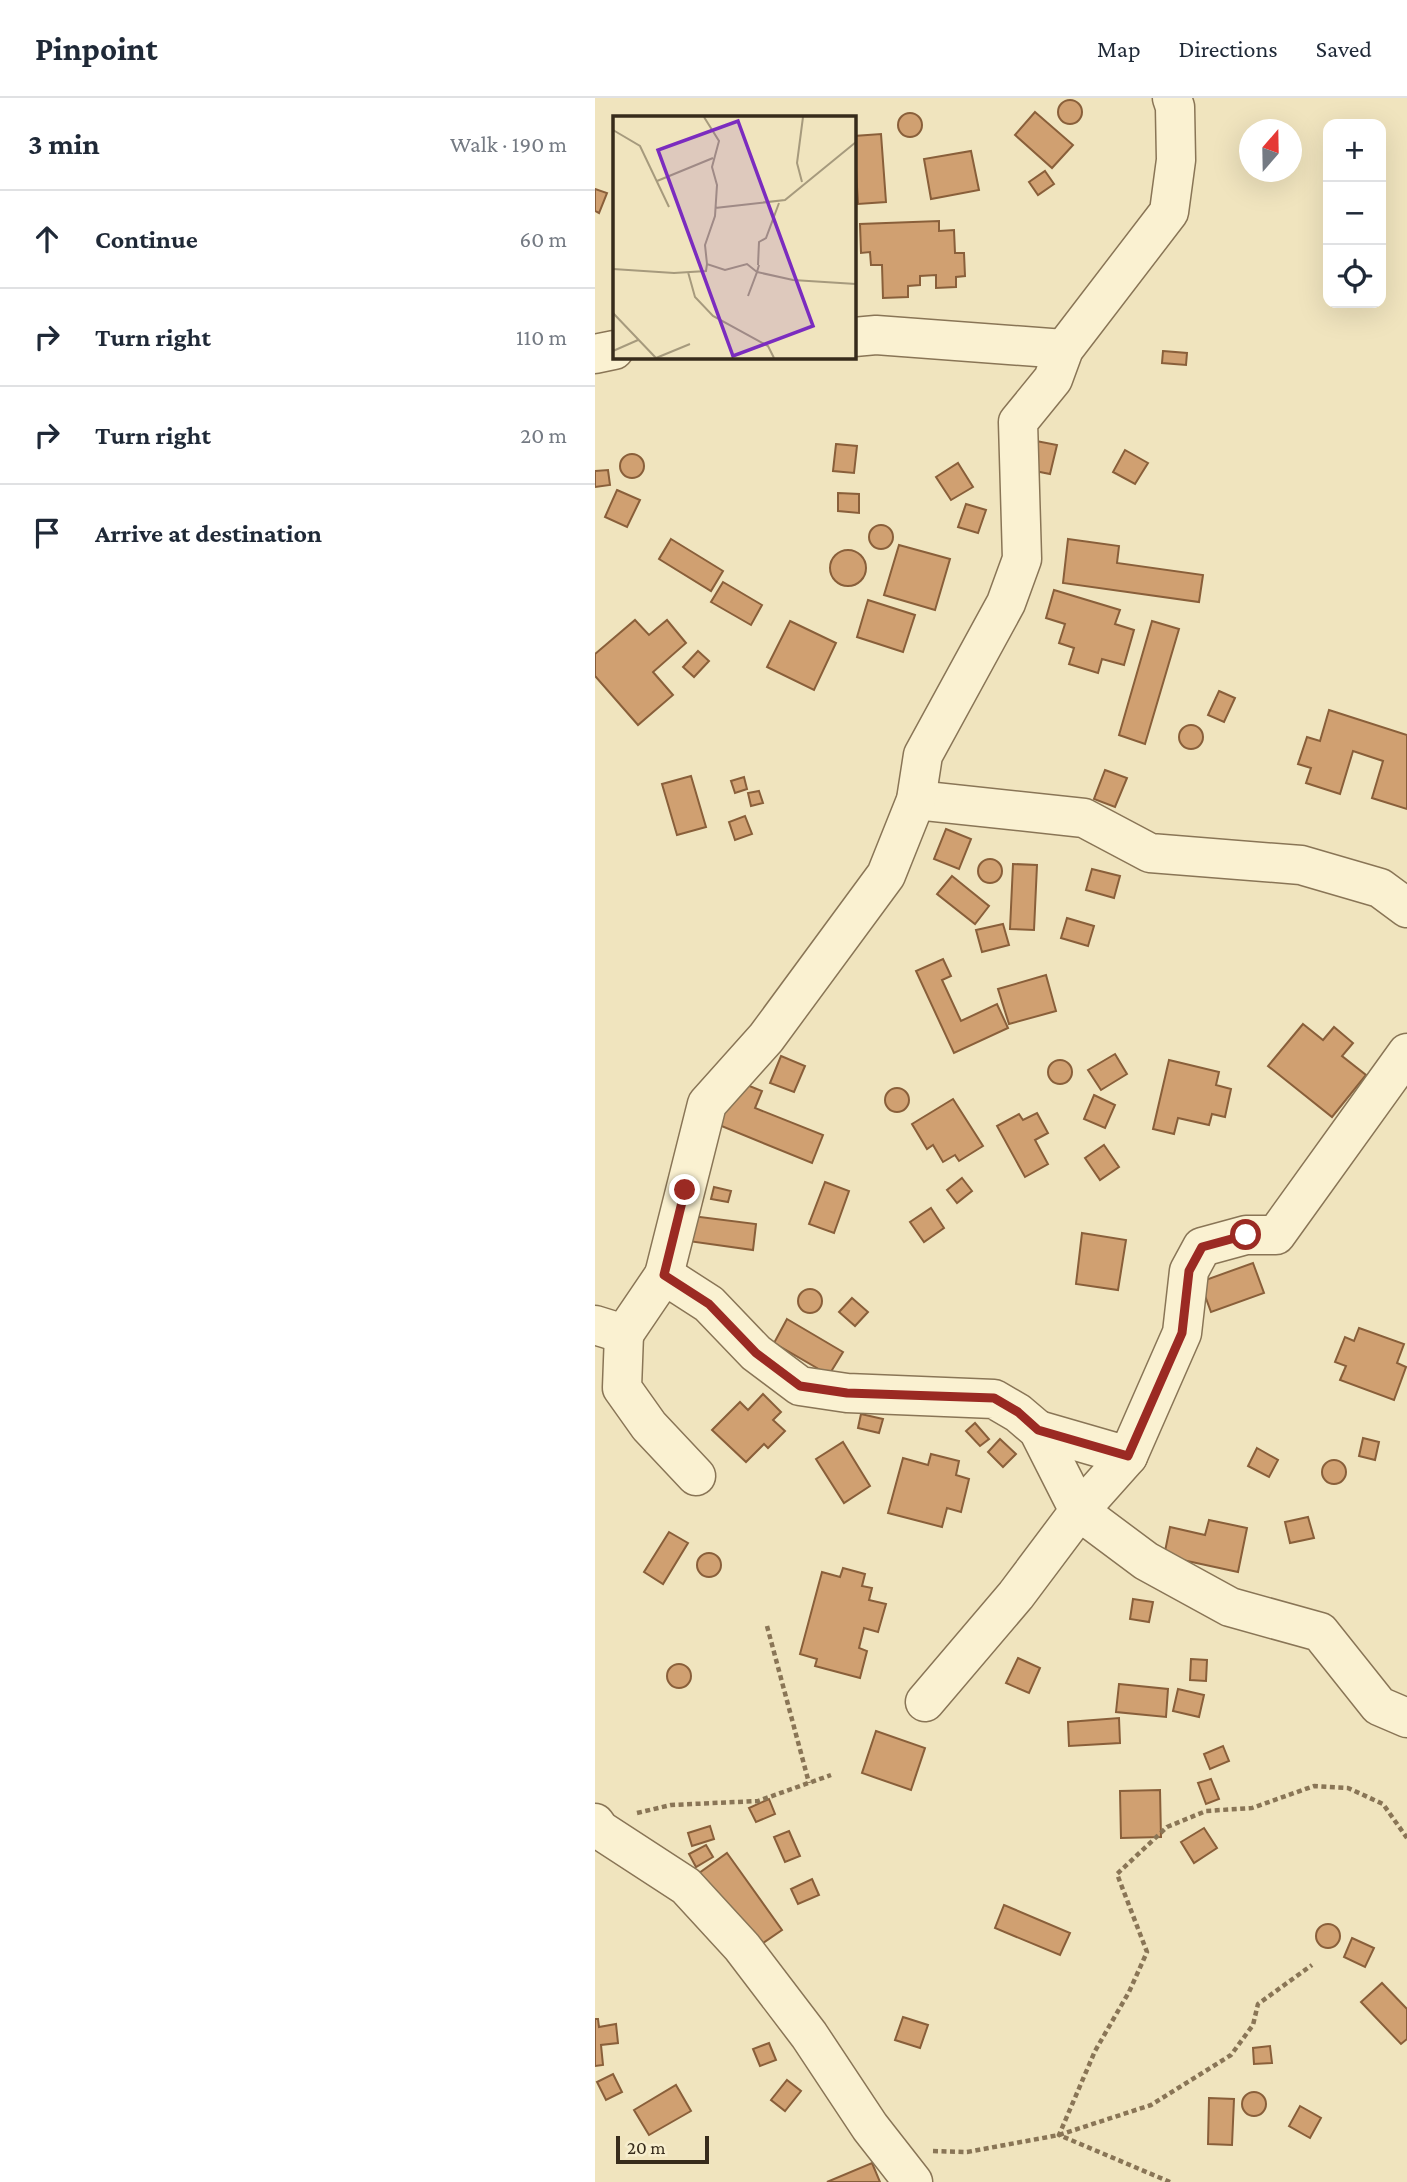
<!DOCTYPE html>
<html lang="en">
<head>
<meta charset="utf-8">
<style>
	:root { --surface:#fff; --page:#f6f6f7; --text:#1f2937; --muted:#747a83; --line:#e0e1e3 }
	body { margin:0; font-family:"Crimson Pro",serif; background:var(--page); color:var(--text) }
	.controls { position:absolute; right:21px; top:21px; display:grid; overflow:hidden; border-radius:14px; box-shadow:0 7px 28px #0002 }
	.controls button { width:63px; height:63px; display:grid; place-items:center; padding:0; border:0; border-bottom:2px solid var(--line); background:var(--surface); color:var(--text); font:35px sans-serif }
	.compass { position:absolute; left:644px; top:21px; width:63px; height:63px; border-radius:50%; background:var(--surface); box-shadow:0 7px 28px #0002; rotate:20deg }
	.scale { position:absolute; left:21px; bottom:18px; width:93px; box-sizing:border-box; padding-left:7px; border:4px solid #372b1b; border-top:0; font-size:19px; line-height:24px; white-space:nowrap; color:#372b1b; -webkit-text-stroke:5px #f7eece; paint-order:stroke }
	.stop { position:absolute; width:21px; height:21px; margin:-16px; border:5px solid #9b2a23; border-radius:50%; background:#fff }
	.stop.end { background:#9b2a23; border-color:#fff; box-shadow:0 2px 7px #0008 }
	.list { margin:0; padding:0; list-style:none }
	h2 { display:flex; justify-content:space-between; align-items:center; height:91px; margin:0; padding:0 28px; font-size:30px }
	h2 small { font-size:23px; font-weight:400; color:var(--muted) }
	.list li { display:grid; grid-template-columns:46px 1fr auto; gap:21px; align-items:center; box-sizing:border-box; height:98px; padding:0 28px; border-top:2px solid var(--line) }
	.list b { display:block; font-size:26px; white-space:nowrap }
	.list em { font-size:23px; font-style:normal; color:var(--muted) }
	.icon { flex:none; width:38px; height:38px; fill:none; stroke:currentColor; stroke-width:2; stroke-linecap:round; stroke-linejoin:round }
	.map { position:relative; flex:none; width:812px; height:2084px; overflow:hidden }
	header { display:flex; align-items:center; gap:42px; box-sizing:border-box; height:98px; padding:0 35px; background:var(--surface); border-bottom:2px solid var(--line) }
	header strong { font-size:33px }
	nav { display:flex; gap:38px; margin-inline-start:auto; font-size:24px }
	main { display:flex }
	aside { flex:1; background:var(--surface) }
	.map>svg:first-child { display:block }
	.building { fill:#d0a071; stroke:#895f3a; stroke-width:2 }
	.lines { fill:none; stroke-linecap:round; stroke-linejoin:round }
	.minor-casing { stroke:#897556; stroke-width:41 }
	.path { stroke:#897556; stroke-width:4.5; stroke-dasharray:5 3.5; stroke-linecap:butt }
	.minor { stroke:#faf1d1; stroke-width:38 }
	.route { stroke:#9b2a23; stroke-width:9 }
	.inset-road { fill:none; stroke:#a69a7d; stroke-width:2 }
	.view { fill:#7b2cbf; fill-opacity:0.15; stroke:#7b2cbf; stroke-width:3.5 }
	.inset-edge { fill:none; stroke:#372b1b; stroke-width:3.5 }
</style>
</head>
<body>
<header>
<strong>Pinpoint</strong>
<nav><a>Map</a><a>Directions</a><a>Saved</a></nav>
</header>
<main>
<aside>
<h2>3 min<small>Walk · 190 m</small></h2>
<ul class="list">
<li><svg class="icon" aria-label="ahead" viewBox="0 0 24 24"><path d="M12 20V5M6 11l6-6 6 6"/></svg><div><b>Continue</b></div><em>60 m</em></li>
<li><svg class="icon" aria-label="right" viewBox="0 0 24 24"><path d="M7 20v-9h11M14 6l5 5-5 5"/></svg><div><b>Turn right</b></div><em>110 m</em></li>
<li><svg class="icon" aria-label="right" viewBox="0 0 24 24"><path d="M7 20v-9h11M14 6l5 5-5 5"/></svg><div><b>Turn right</b></div><em>20 m</em></li>
<li><svg class="icon" aria-label="arrive" viewBox="0 0 24 24"><path d="M6 21V4h12l-3 4 3 4H6"/></svg><div><b>Arrive at destination</b></div></li>
</ul>
</aside>
<div class="map">
<svg width="812" height="2084" viewBox="0 0 812 2084">
	<rect width="100%" height="100%" fill="#f0e4be"/>
	<g class="building">
		<circle cx="475" cy="14" r="12"/>
		<polygon points="440,14 478,47 457,70 420,37"/>
		<circle cx="315" cy="27" r="12"/>
		<polygon points="286,36 291,104 263,106 259,38"/>
		<polygon points="376,53 384,92 336,101 329,61"/>
		<polygon points="450,73 459,86 443,97 434,84"/>
		<polygon points="0,91 12,95 4,115 0,113"/>
		<polygon points="344,123 344,133 359,132 360,155 369,155 370,178 361,179 361,189 341,190 341,177 325,178 325,187 313,188 313,199 288,200 287,167 276,167 275,154 266,155 265,126"/>
		<polygon points="568,253 592,255 591,267 567,265"/>
		<polygon points="436,342 462,347 455,376 430,371"/>
		<polygon points="241,346 262,348 259,375 238,373"/>
		<polygon points="530,352 553,365 540,386 518,374"/>
		<circle cx="37" cy="368" r="12"/>
		<polygon points="363,365 378,389 356,402 341,379"/>
		<polygon points="13,372 15,387 0,389 0,373"/>
		<polygon points="22,392 45,402 32,429 10,419"/>
		<polygon points="243,395 264,396 264,415 243,413"/>
		<polygon points="371,406 391,412 383,435 363,429"/>
		<circle cx="286" cy="439" r="12"/>
		<polygon points="76,441 128,473 116,493 64,461"/>
		<polygon points="473,441 524,448 522,465 608,477 604,504 468,485"/>
		<polygon points="304,447 355,461 340,512 289,497"/>
		<circle cx="253" cy="470" r="18"/>
		<polygon points="128,484 167,507 156,527 116,504"/>
		<polygon points="459,492 525,512 520,526 539,532 529,567 507,561 503,575 474,566 479,550 464,545 470,526 451,520"/>
		<polygon points="273,502 320,517 308,554 262,539"/>
		<polygon points="40,522 54,537 72,522 91,545 58,574 78,597 43,627 0,578 0,556"/>
		<polygon points="195,523 241,545 219,592 172,569"/>
		<polygon points="557,523 584,531 550,646 524,637"/>
		<polygon points="103,553 114,563 99,579 88,569"/>
		<polygon points="624,593 640,600 629,624 613,617"/>
		<polygon points="734,612 812,637 812,711 777,700 788,663 758,653 745,696 711,685 716,670 703,666 712,639 725,643"/>
		<circle cx="596" cy="639" r="12"/>
		<polygon points="510,672 532,680 520,709 499,701"/>
		<polygon points="96,678 111,729 82,737 67,686"/>
		<polygon points="149,679 152,691 140,695 136,683"/>
		<polygon points="164,693 168,705 156,708 153,695"/>
		<polygon points="150,718 157,736 140,742 134,724"/>
		<polygon points="351,731 376,741 364,771 339,761"/>
		<circle cx="395" cy="773" r="12"/>
		<polygon points="418,766 442,767 439,832 415,831"/>
		<polygon points="497,771 525,778 519,800 491,792"/>
		<polygon points="357,778 394,808 380,826 342,796"/>
		<polygon points="472,820 499,828 493,848 466,840"/>
		<polygon points="408,826 414,847 387,854 381,832"/>
		<polygon points="348,861 356,878 347,882 366,923 402,906 413,930 359,955 321,873"/>
		<polygon points="451,877 461,913 414,926 403,891"/>
		<polygon points="708,926 728,942 739,929 758,945 747,958 771,977 737,1019 673,968"/>
		<polygon points="520,956 532,976 506,992 493,972"/>
		<polygon points="186,958 210,968 199,994 175,985"/>
		<circle cx="465" cy="974" r="12"/>
		<polygon points="574,962 624,974 621,987 636,991 630,1019 617,1016 614,1027 583,1020 579,1036 558,1031"/>
		<polygon points="142,983 167,993 160,1010 228,1037 217,1065 124,1027"/>
		<circle cx="302" cy="1002" r="12"/>
		<polygon points="499,997 520,1007 510,1030 489,1021"/>
		<polygon points="358,1001 388,1048 364,1063 360,1057 348,1064 338,1047 332,1051 317,1026"/>
		<polygon points="442,1015 453,1035 440,1042 453,1066 430,1079 402,1028 424,1016 428,1022"/>
		<polygon points="509,1047 524,1069 505,1082 490,1060"/>
		<polygon points="367,1080 377,1093 362,1105 352,1092"/>
		<polygon points="230,1084 254,1093 239,1135 214,1126"/>
		<polygon points="119,1089 136,1093 133,1104 116,1101"/>
		<polygon points="336,1110 349,1130 329,1144 315,1124"/>
		<polygon points="89,1117 161,1126 158,1152 86,1142"/>
		<polygon points="487,1135 531,1142 523,1192 481,1186"/>
		<polygon points="658,1165 669,1195 616,1214 605,1184"/>
		<circle cx="215" cy="1203" r="12"/>
		<polygon points="257,1200 273,1214 260,1228 244,1214"/>
		<polygon points="192,1221 248,1254 234,1277 179,1245"/>
		<polygon points="764,1230 809,1246 802,1265 811,1269 799,1302 745,1282 751,1268 740,1264 750,1239 759,1243"/>
		<polygon points="168,1296 186,1314 178,1322 190,1333 173,1350 169,1346 151,1364 117,1332 145,1304 153,1312"/>
		<polygon points="266,1316 288,1321 284,1335 263,1330"/>
		<polygon points="380,1325 394,1341 385,1348 371,1333"/>
		<polygon points="768,1340 784,1344 780,1362 764,1358"/>
		<polygon points="405,1341 421,1356 408,1369 393,1354"/>
		<polygon points="248,1344 275,1388 249,1405 221,1361"/>
		<polygon points="662,1350 683,1362 674,1379 653,1368"/>
		<polygon points="336,1356 364,1363 361,1377 374,1381 366,1414 352,1410 347,1429 293,1415 308,1360 333,1367"/>
		<circle cx="739" cy="1374" r="12"/>
		<polygon points="713,1419 719,1440 695,1445 690,1424"/>
		<polygon points="614,1422 652,1430 643,1474 569,1458 575,1429 610,1437"/>
		<polygon points="74,1434 93,1445 68,1486 49,1474"/>
		<circle cx="114" cy="1467" r="12"/>
		<polygon points="248,1470 270,1476 267,1488 277,1490 274,1502 291,1506 283,1534 269,1530 264,1550 272,1553 265,1580 220,1568 222,1561 205,1556 227,1474 245,1479"/>
		<polygon points="538,1501 558,1504 554,1524 535,1521"/>
		<polygon points="423,1560 445,1570 434,1595 411,1585"/>
		<polygon points="596,1561 612,1562 611,1583 595,1582"/>
		<circle cx="84" cy="1578" r="12"/>
		<polygon points="524,1586 573,1591 571,1619 521,1614"/>
		<polygon points="583,1591 609,1597 604,1619 578,1613"/>
		<polygon points="524,1620 525,1645 474,1648 473,1624"/>
		<polygon points="281,1633 330,1650 316,1692 267,1675"/>
		<polygon points="628,1648 634,1663 615,1671 609,1656"/>
		<polygon points="616,1681 624,1701 611,1706 603,1685"/>
		<polygon points="565,1692 566,1739 526,1740 525,1693"/>
		<polygon points="174,1701 180,1716 161,1724 154,1710"/>
		<polygon points="115,1728 119,1741 97,1748 93,1735"/>
		<polygon points="609,1730 622,1750 599,1765 586,1744"/>
		<polygon points="194,1733 205,1758 190,1764 179,1739"/>
		<polygon points="111,1747 118,1759 101,1769 94,1756"/>
		<polygon points="132,1755 187,1832 155,1854 100,1778"/>
		<polygon points="217,1781 224,1797 203,1806 196,1791"/>
		<polygon points="409,1807 475,1835 465,1857 400,1830"/>
		<circle cx="733" cy="1838" r="12"/>
		<polygon points="757,1840 779,1850 770,1869 749,1859"/>
		<polygon points="787,1885 812,1911 812,1941 806,1946 766,1904"/>
		<polygon points="308,1919 333,1927 325,1950 300,1942"/>
		<polygon points="0,1921 3,1921 4,1929 21,1926 23,1945 6,1947 8,1967 0,1968"/>
		<polygon points="174,1945 181,1962 165,1968 158,1951"/>
		<polygon points="675,1948 677,1965 659,1966 658,1950"/>
		<polygon points="18,1976 27,1994 11,2002 2,1984"/>
		<polygon points="192,1982 206,1993 190,2013 176,2002"/>
		<polygon points="81,1987 96,2013 54,2037 39,2012"/>
		<circle cx="659" cy="2006" r="12"/>
		<polygon points="614,2000 639,2001 637,2047 613,2046"/>
		<polygon points="705,2008 726,2020 715,2040 694,2028"/>
		<polygon points="277,2065 285,2084 232,2084"/>
	</g>
	<g class="lines">
		<g class="minor-casing">
			<g id="minor">
				<polyline points="259,239 281,237 469,251"/>
				<polyline points="0,256 19,252"/>
				<polyline points="321,702 489,720 555,755 706,767 785,790 812,810"/>
				<polyline points="69,1177 112,1006 171,940 291,777 321,702 328,657 411,505 427,461 423,324 458,281 469,251 574,114 581,62 580,9 577,0"/>
				<polyline points="0,1227 29,1236 69,1177 114,1206 161,1255 205,1288 252,1295 399,1301 423,1315 443,1332 484,1413 421,1497 330,1604"/>
				<polyline points="29,1236 27,1290 54,1328 101,1378"/>
				<polyline points="443,1332 533,1358 587,1235 594,1173 607,1149 651,1137 681,1137 812,955"/>
				<polyline points="533,1358 484,1413 551,1463 635,1509 725,1534 784,1608 812,1620"/>
				<polyline points="0,1725 5,1732 91,1788 147,1849 214,1937 275,2029 318,2084"/>
			</g>
		</g>
		<g class="path">
			<polyline points="172,1528 214,1685"/>
			<polyline points="42,1715 76,1707 163,1703 236,1677"/>
			<polyline points="338,2053 372,2054 464,2037 556,2007 636,1957 658,1927 663,1906 717,1867"/>
			<polyline points="575,2084 464,2037 500,1953 534,1894 552,1854 522,1776 572,1729 611,1713 657,1710 719,1688 753,1690 788,1706 812,1740"/>
		</g>
		<use href="#minor" class="minor"/>
	</g>
	<g class="lines">
		<polyline class="route" points="90,1092 69,1177 114,1206 161,1255 205,1288 252,1295 399,1300 423,1314 443,1332 533,1358 587,1235 594,1173 607,1149 651,1137"/>
	</g>
	<g transform="translate(18 18)">
		<rect width="243" height="243" fill="#f0e4be"/>
		<path class="inset-road" d="M91 1 106 25 99 51 104 69 102 100 92 129 94 148M0 14 27 30 56 91M44 65 100 42M189 66 184 47 190 1M102 92 172 84 243 26M145 149 146 126 153 122 166 87M146 149 144 156 180 164 243 168M0 153 61 157 93 155 94 148 112 154 134 148 144 156 135 180M75 156 82 181 100 200 155 230 161 242M0 197 43 242M0 235 25 224M43 242 77 228"/>
		<path class="view" d="M125 5 200 210 120 240 45 34Z"/>
		<rect width="243" height="243" class="inset-edge"/>
	</g>
</svg>
<div class="controls">
<button>+</button>
<button>−</button>
<button><svg class="icon" aria-label="locate" viewBox="0 0 24 24"><circle cx="12" cy="12" r="6"/><path d="M12 2v4M12 18v4M2 12h4M18 12h4"/></svg></button>
</div>
<svg class="compass" viewBox="-18 -18 36 36"><path d="M0-13l5 13h-10z" fill="#e53935"/><path d="M0 13l5-13h-10z" fill="#747a83"/></svg>
<div class="scale">20 m</div>
<div class="stop" style="left:651px;top:1137px"></div>
<div class="stop end" style="left:90px;top:1092px"></div>
</div>
</main>
</body>
</html>
